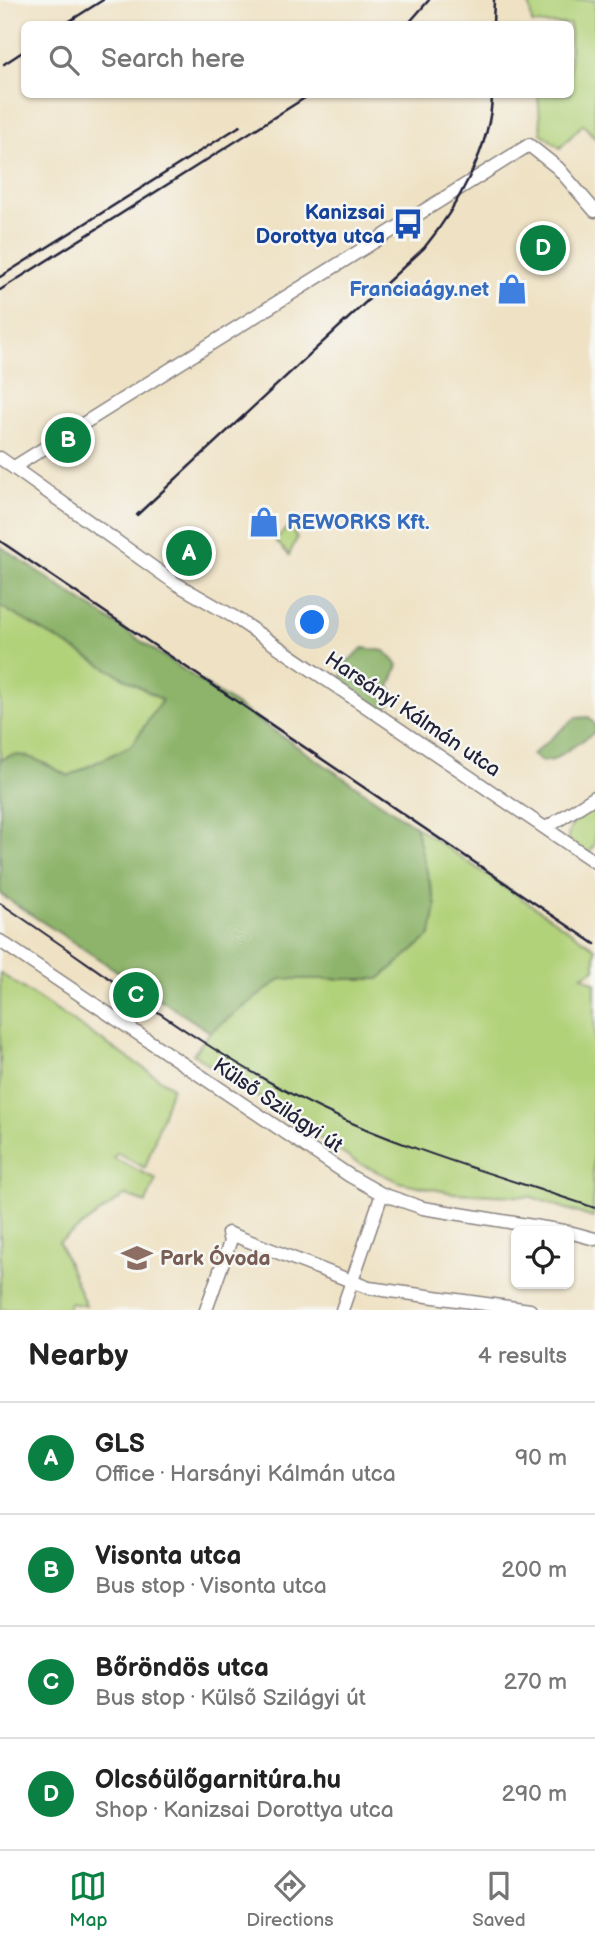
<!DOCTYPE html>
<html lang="en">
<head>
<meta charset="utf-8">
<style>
	:root { --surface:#fff; --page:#f2f2f2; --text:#222; --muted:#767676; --line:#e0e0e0; --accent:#0b8043 }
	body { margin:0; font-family:"Balsamiq Sans",sans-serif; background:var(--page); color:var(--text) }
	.controls { position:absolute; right:21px; bottom:21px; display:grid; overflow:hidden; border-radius:10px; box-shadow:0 2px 5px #0004 }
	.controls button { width:63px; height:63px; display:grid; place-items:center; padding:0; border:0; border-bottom:2px solid var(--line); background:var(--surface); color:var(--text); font:35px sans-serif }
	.you { position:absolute; left:313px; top:623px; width:24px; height:24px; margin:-18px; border:5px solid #fff; border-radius:50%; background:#1a73e8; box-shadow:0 0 0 10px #1a73e833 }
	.badge { display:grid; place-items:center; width:46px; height:46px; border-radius:50%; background:var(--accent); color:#fff; font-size:23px; font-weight:700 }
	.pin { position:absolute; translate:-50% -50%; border:4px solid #fff; box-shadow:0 2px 7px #0006 }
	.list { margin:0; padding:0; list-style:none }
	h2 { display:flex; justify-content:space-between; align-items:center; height:91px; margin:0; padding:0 28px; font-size:30px }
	h2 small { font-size:23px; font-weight:400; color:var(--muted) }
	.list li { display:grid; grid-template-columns:46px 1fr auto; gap:21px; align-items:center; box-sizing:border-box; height:112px; padding:0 28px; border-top:2px solid var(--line) }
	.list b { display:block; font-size:26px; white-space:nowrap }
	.list p { margin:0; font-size:23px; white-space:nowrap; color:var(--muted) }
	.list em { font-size:23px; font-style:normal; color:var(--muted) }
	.icon { flex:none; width:38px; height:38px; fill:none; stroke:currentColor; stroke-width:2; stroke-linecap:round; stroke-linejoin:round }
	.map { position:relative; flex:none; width:595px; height:1310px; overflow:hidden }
	.search { position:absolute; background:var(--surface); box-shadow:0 2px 5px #0004; left:21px; right:21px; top:21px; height:77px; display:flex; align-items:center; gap:18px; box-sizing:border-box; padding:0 24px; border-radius:10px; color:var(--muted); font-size:26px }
	.sheet { height:539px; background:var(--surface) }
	nav { display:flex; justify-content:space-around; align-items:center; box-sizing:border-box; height:98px; border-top:2px solid var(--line); background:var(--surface); font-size:19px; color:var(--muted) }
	nav a { display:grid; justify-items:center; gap:4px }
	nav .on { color:var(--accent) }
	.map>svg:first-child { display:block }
	.green { fill:#b2d27a; stroke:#6a7a5a; stroke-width:2 }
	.forest { fill:#8db46a; stroke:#586b52; stroke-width:2 }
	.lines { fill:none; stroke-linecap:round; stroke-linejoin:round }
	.minor-casing { stroke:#888280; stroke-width:15 }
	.minor { stroke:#fff; stroke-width:12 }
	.tram { stroke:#22223b; stroke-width:2 }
	.rail { stroke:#22223b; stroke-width:2.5 }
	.labels { text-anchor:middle; stroke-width:5; stroke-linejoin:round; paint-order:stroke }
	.transit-label { font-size:21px; font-weight:bold; fill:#164399; stroke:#f6f6f2; text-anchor:end }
	.shop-label { font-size:21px; font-weight:bold; fill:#366cbe; stroke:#f6f6f2; text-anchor:end }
	.street-label { font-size:21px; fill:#22223b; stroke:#f6f6f2 }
	.education-label { font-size:21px; font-weight:bold; fill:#785e54; stroke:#f6f6f2; text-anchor:start }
</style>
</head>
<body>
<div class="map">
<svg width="595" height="1310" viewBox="0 0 595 1310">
	<rect width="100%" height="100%" fill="#f6f6f2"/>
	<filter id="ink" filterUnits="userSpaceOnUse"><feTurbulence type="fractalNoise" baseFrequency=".0143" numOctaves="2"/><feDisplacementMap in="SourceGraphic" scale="14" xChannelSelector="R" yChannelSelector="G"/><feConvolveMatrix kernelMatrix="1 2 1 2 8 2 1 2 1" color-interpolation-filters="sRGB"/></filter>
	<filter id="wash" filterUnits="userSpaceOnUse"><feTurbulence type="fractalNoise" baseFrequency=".00686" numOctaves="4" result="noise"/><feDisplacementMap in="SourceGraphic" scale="28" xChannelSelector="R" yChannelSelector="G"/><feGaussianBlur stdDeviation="1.57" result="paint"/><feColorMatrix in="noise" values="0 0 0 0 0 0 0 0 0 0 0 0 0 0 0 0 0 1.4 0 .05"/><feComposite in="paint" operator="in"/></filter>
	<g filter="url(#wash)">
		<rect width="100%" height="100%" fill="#efe2c4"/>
		<g class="green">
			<polygon points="529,0 595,0 595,138 583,124 560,148 541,133 538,95 570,94 570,24 532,24"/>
			<polygon points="289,526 297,538 289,555 275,540"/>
			<path d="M0 606 162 700 132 745 69 776C48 767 20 746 0 761Z"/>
			<path d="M595 807V844L588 854 568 840C567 823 582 816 595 807Z"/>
			<polygon points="415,826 595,948 595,969 582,976 595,983 593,1218 532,1197 452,1193 399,1182 354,1161 193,1054 210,1032 281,978 379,979 436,906"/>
			<polygon points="0,973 172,1087 145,1168 117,1153 113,1158 156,1179 146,1203 125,1195 59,1242 86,1306 70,1303 68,1310 0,1310"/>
		</g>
		<g class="forest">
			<path d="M0 546 415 826 436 906 431 935 379 979H281L210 1032 0 894V761C21 745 48 767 69 776L132 745 162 700 0 606Z"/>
			<polygon points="363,648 385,651 398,665 390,687 396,698 381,711 339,684 347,662"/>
			<polygon points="589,717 595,725 595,732 553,760 542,762 532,755 575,718"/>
		</g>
	</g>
	<g filter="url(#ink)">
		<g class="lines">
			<g class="minor-casing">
				<g id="minor">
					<polyline points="0,458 175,583 234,617 595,862"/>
					<polyline points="14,467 529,145 558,168 595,211"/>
					<polyline points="546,828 595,797"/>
					<polyline points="0,941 350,1176 382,1194 423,1208 564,1231"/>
					<polyline points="569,1232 595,1239"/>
					<polyline points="206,1310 230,1242 228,1233 369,1288 530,1310"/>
					<polyline points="342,1310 382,1194"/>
				</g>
			</g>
			<use href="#minor" class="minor"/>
			<path class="tram" d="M0 903C105 973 207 1054 321 1109 408 1151 504 1177 595 1208"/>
			<g class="rail">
				<polyline points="65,24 103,0"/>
				<polyline points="408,24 429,0"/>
				<polyline points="493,24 494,0"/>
				<polyline points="4,64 24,51"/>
				<polyline points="0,277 240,126"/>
				<polyline points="0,290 311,94"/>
				<path d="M137 515 424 248C456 209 492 145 492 94"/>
				<polyline points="0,541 595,944"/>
			</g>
		</g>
	</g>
	<defs>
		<g id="bus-bare" transform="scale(2.415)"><path d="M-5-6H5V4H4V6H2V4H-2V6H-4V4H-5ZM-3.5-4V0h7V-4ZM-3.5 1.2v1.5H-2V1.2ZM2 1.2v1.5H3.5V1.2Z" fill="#1a4fb4" stroke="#f6f6f2" stroke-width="2.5" paint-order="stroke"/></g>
		<g id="shop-bare" transform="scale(2.415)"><path d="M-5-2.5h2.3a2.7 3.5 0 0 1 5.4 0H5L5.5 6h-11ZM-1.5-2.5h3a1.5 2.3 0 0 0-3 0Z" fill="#3f7fe0" stroke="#f6f6f2" stroke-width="2.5" paint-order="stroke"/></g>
		<g id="school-bare" transform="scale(2.415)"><path d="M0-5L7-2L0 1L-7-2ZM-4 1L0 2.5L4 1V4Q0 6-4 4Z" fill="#8d6e63" stroke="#f6f6f2" stroke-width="2.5" paint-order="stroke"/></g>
	</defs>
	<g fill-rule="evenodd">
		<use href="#bus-bare" x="408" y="224"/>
		<use href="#shop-bare" x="512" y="289"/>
		<use href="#shop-bare" x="264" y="522"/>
		<use href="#school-bare" x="137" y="1258"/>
	</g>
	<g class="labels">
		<g class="transit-label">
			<text x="385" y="219">Kanizsai<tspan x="385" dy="24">Dorottya utca</tspan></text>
		</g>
		<g class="shop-label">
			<text x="489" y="296">Franciaágy.net</text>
			<text x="287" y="529" text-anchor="start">REWORKS Kft.</text>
		</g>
		<g class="street-label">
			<text transform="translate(413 714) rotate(34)" y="7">Harsányi Kálmán utca</text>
			<text transform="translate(278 1105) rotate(34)" y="7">Külső Szilágyi út</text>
		</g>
		<g class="education-label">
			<text x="160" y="1265">Park Óvoda</text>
		</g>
	</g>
</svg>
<div class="controls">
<button><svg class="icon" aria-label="locate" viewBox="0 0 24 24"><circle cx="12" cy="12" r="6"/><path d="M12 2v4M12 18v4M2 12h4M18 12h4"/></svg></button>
</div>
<div class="you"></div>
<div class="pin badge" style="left:189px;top:553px">A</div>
<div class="pin badge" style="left:68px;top:440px">B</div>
<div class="pin badge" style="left:136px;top:995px">C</div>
<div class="pin badge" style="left:543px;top:248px">D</div>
<div class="search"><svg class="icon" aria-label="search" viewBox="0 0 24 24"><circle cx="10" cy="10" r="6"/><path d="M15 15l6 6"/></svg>Search here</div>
</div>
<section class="sheet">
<h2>Nearby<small>4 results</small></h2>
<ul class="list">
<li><span class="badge">A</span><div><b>GLS</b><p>Office · Harsányi Kálmán utca</p></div><em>90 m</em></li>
<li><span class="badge">B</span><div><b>Visonta utca</b><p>Bus stop · Visonta utca</p></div><em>200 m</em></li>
<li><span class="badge">C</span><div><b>Bőröndös utca</b><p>Bus stop · Külső Szilágyi út</p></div><em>270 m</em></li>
<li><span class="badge">D</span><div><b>Olcsóülőgarnitúra.hu</b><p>Shop · Kanizsai Dorottya utca</p></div><em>290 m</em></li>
</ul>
</section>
<nav>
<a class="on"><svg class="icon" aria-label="map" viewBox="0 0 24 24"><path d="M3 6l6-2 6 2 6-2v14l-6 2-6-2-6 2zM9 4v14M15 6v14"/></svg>Map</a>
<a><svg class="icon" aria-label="directions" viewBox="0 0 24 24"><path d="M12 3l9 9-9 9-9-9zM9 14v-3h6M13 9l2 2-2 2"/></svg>Directions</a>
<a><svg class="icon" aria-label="saved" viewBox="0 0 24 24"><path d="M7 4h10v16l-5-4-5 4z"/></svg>Saved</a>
</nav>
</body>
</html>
